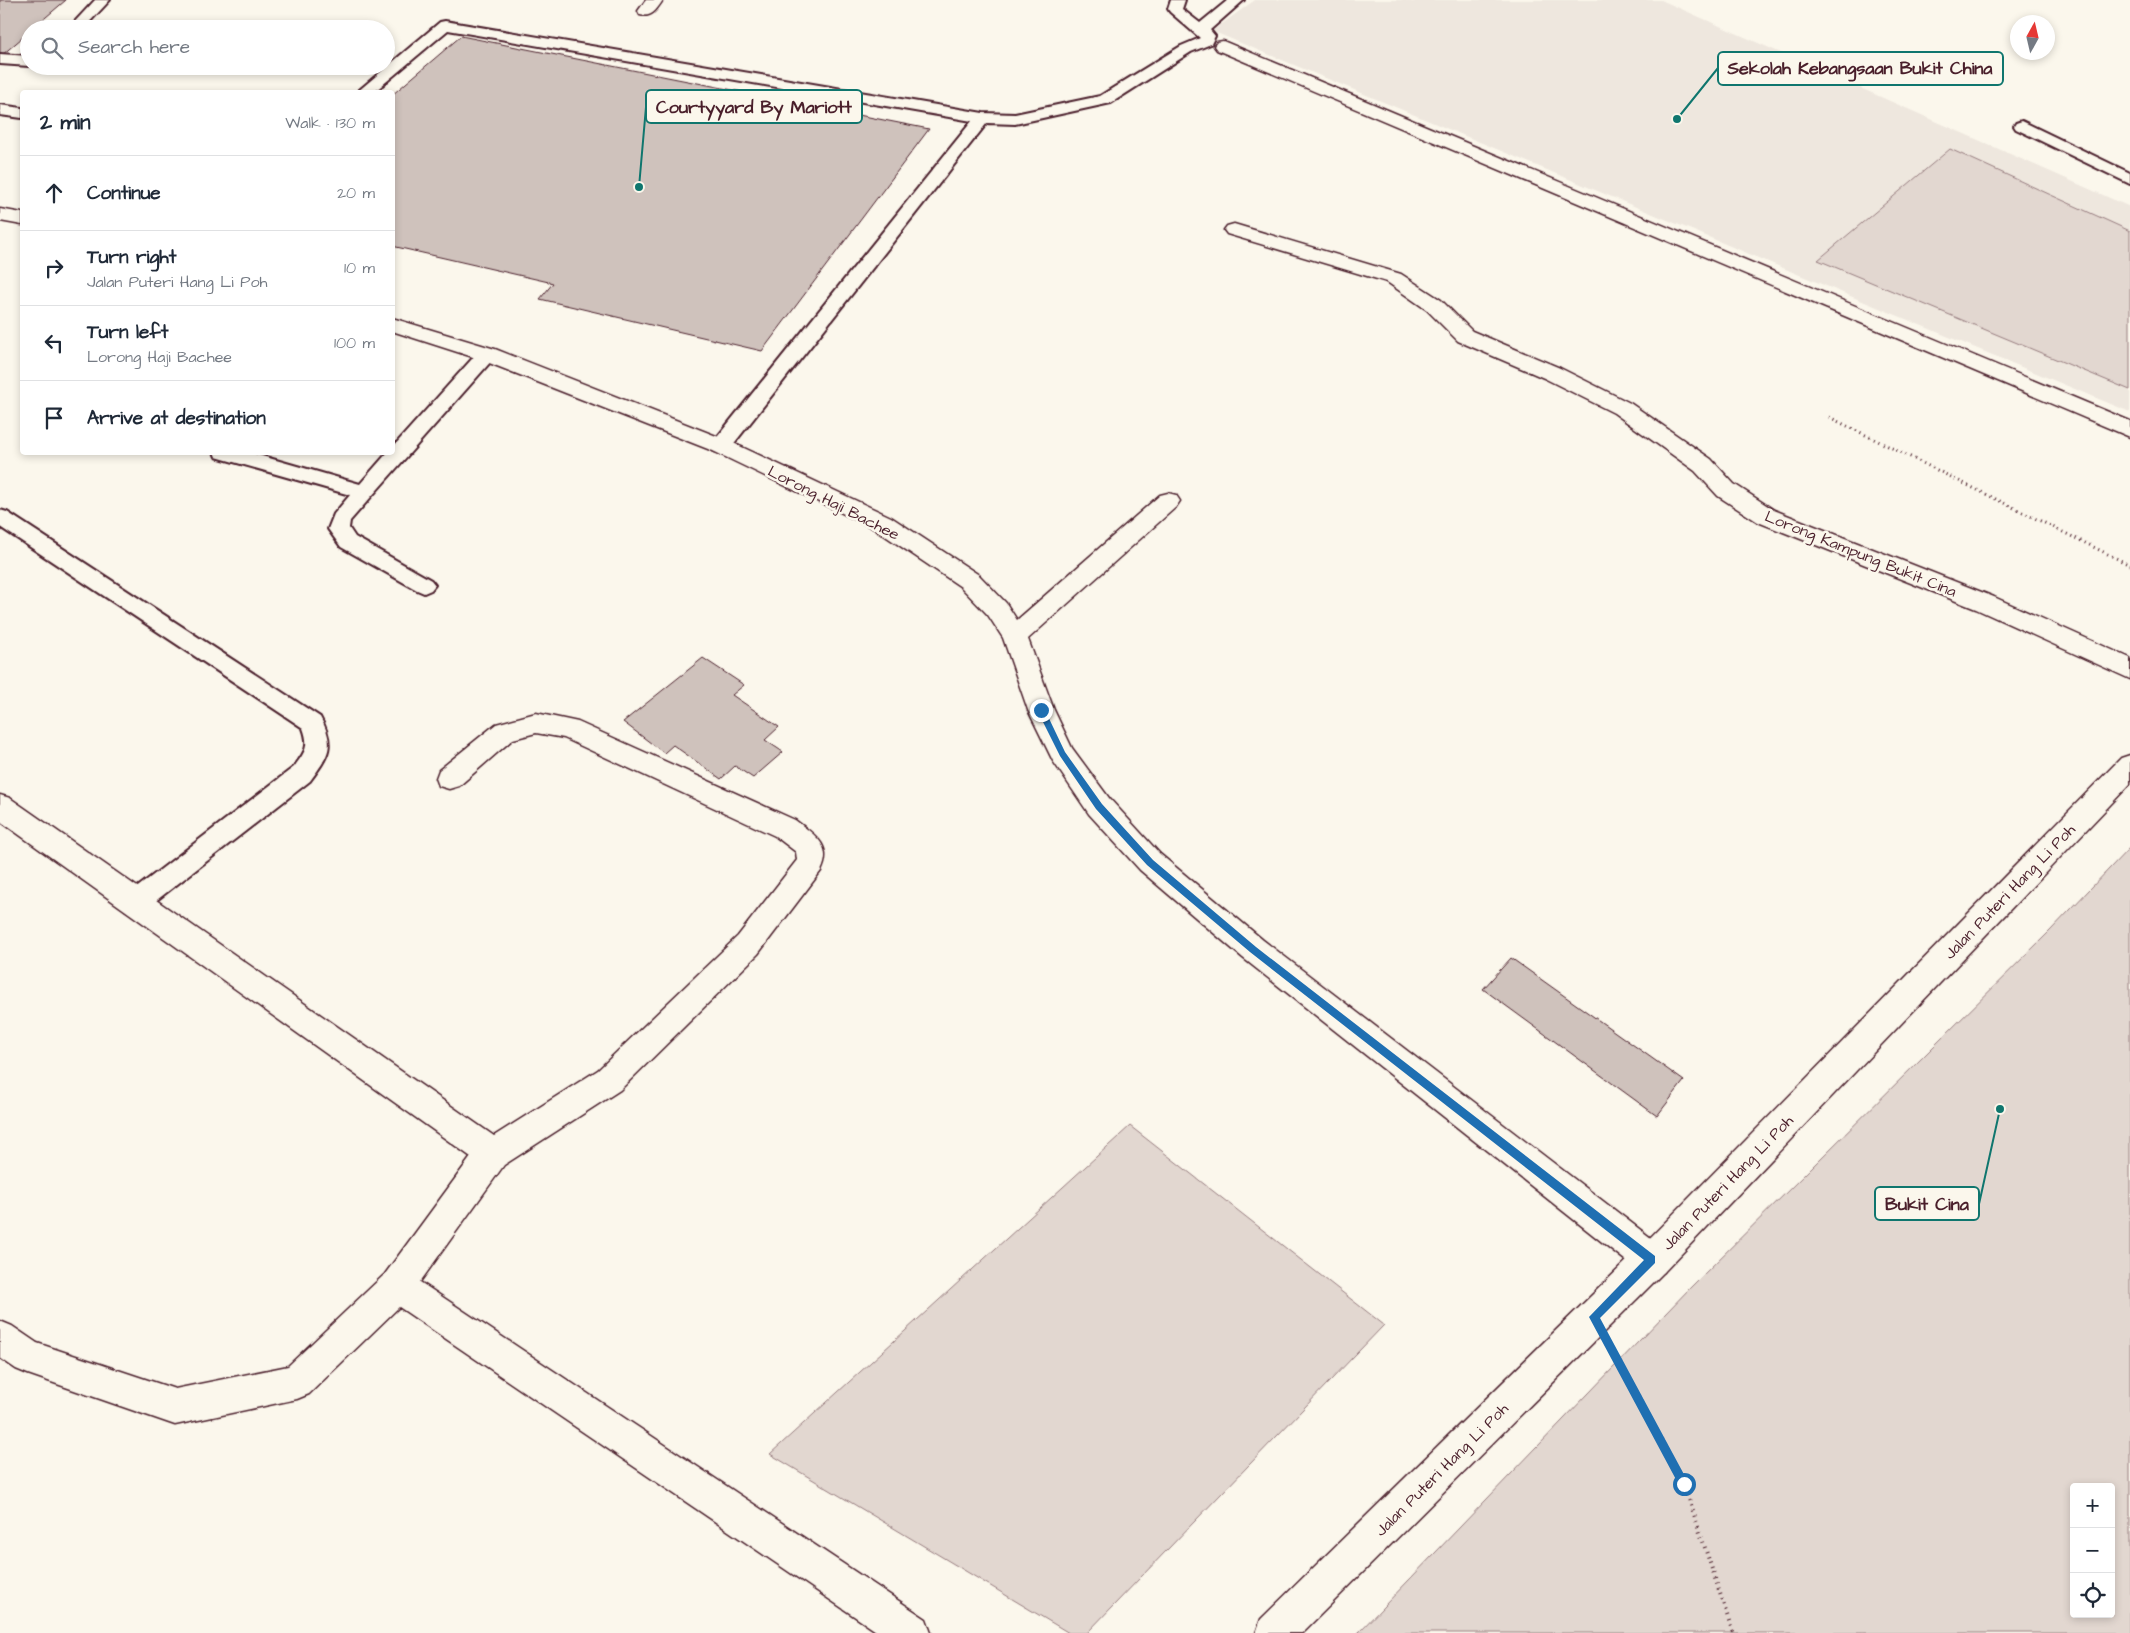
<!DOCTYPE html>
<html lang="en">
<head>
<meta charset="utf-8">
<style>
	:root { --surface:#fff; --page:#f6f6f7; --text:#1f2937; --muted:#747a83; --line:#e0e1e3 }
	body { margin:0; font-family:"Architects Daughter",sans-serif; background:var(--page); color:var(--text) }
	.controls { position:absolute; right:15px; bottom:15px; display:grid; overflow:hidden; border-radius:5px; box-shadow:0 2px 8px #0003 }
	.controls button { width:45px; height:45px; display:grid; place-items:center; padding:0; border:0; border-bottom:1px solid var(--line); background:var(--surface); color:var(--text); font:25px sans-serif }
	.compass { position:absolute; left:2010px; top:15px; width:45px; height:45px; border-radius:50%; background:var(--surface); box-shadow:0 2px 8px #0003; rotate:8deg }
	.stop { position:absolute; width:15px; height:15px; margin:-11px; border:4px solid #1f6fb2; border-radius:50%; background:#fff }
	.stop.end { background:#1f6fb2; border-color:#fff; box-shadow:0 1px 5px #0008 }
	.list { margin:0; padding:0; list-style:none }
	h2 { display:flex; justify-content:space-between; align-items:center; height:65px; margin:0; padding:0 20px; font-size:21px }
	h2 small { font-size:16px; font-weight:400; color:var(--muted) }
	.list li { display:grid; grid-template-columns:32px 1fr auto; gap:15px; align-items:center; box-sizing:border-box; height:75px; padding:0 20px; border-top:1px solid var(--line) }
	.list b { display:block; font-size:19px; white-space:nowrap }
	.list p { margin:0; font-size:16px; white-space:nowrap; color:var(--muted) }
	.list em { font-size:16px; font-style:normal; color:var(--muted) }
	.icon { flex:none; width:28px; height:28px; fill:none; stroke:currentColor; stroke-width:2; stroke-linecap:round; stroke-linejoin:round }
	.map { position:relative; flex:none; width:2130px; height:1633px; overflow:hidden }
	.search { position:absolute; background:var(--surface); box-shadow:0 2px 8px #0003; left:20px; top:20px; width:375px; height:55px; display:flex; align-items:center; gap:12px; box-sizing:border-box; padding:0 18px; border-radius:28px; color:var(--muted); font-size:19px }
	.panel { position:absolute; background:var(--surface); box-shadow:0 2px 8px #0003; left:20px; top:90px; width:375px; height:365px; border-radius:5px }
	.map>svg:first-child { display:block }
	.built { fill:#eee7de }
	.green { fill:#e2d7d0; stroke:#967b7e; fill-rule:evenodd }
	.building { fill:#cfc2bc; stroke:#4a1f2b }
	.lines { fill:none; stroke-linecap:round; stroke-linejoin:round }
	.service-casing { stroke:#4a1f2b; stroke-width:4 }
	.minor-casing { stroke:#4a1f2b; stroke-width:3 }
	.secondary-casing { stroke:#4a1f2b; stroke-width:3 }
	.path-far1 { stroke:#4a1f2b; stroke-width:3; stroke-dasharray:1 4; stroke-linecap:butt }
	.path { stroke:#4a1f2b; stroke-width:4; stroke-dasharray:1 4.5; stroke-linecap:butt }
	.service { fill:#fbf7ec; fill-rule:evenodd }
	.minor { fill:#fbf7ec; fill-rule:evenodd }
	.secondary { fill:#fbf7ec; fill-rule:evenodd }
	.route { fill:#1f6fb2 }
	.labels { text-anchor:middle; stroke-width:5; stroke-linejoin:round; paint-order:stroke }
	.street-label { font-size:16px; fill:#4a1f2b; stroke:#fbf7ec }
	.leader { fill:none; stroke:#0f766e; stroke-width:2 }
	.callout-dot { fill:#0f766e; stroke:#fbf7ec; stroke-width:2 }
	.callout { fill:#fbf7ec; stroke:#0f766e; stroke-width:2 }
	.callout-label { font-size:18px; text-anchor:middle; font-weight:bold; fill:#4a1f2b }
</style>
</head>
<body>
<div class="map">
<svg width="2130" height="1633" viewBox="0 0 2130 1633">
	<rect width="100%" height="100%" fill="#fbf7ec"/>
	<filter id="ink" filterUnits="userSpaceOnUse"><feTurbulence type="fractalNoise" baseFrequency=".02" numOctaves="2"/><feDisplacementMap in="SourceGraphic" scale="10" xChannelSelector="R" yChannelSelector="G"/><feConvolveMatrix kernelMatrix="1 2 1 2 8 2 1 2 1" color-interpolation-filters="sRGB"/></filter>
	<g filter="url(#ink)">
		<polygon class="built" points="1255,0 1406,0 1413,2 1416,0 1661,0 2130,207 2130,412 1212,31"/>
		<g class="green">
			<polygon points="1950,149 2130,231 2130,390 1818,260"/>
			<path d="M2130 847V1633H1358L1691 1287 2050 931ZM2074 1487H2111V1614H2074Z"/>
			<polygon points="1130,1126 1384,1325 1087,1633 1069,1633 770,1454"/>
		</g>
		<g class="building">
			<polygon points="0,0 66,0 32,29 29,29 29,32 2,55 0,54"/>
			<polygon points="461,36 929,129 762,351 540,299 553,283 392,246 392,95"/>
			<polygon points="703,658 744,685 732,695 779,727 765,740 783,752 753,778 735,766 721,779 673,745 664,753 623,722"/>
			<polygon points="1511,958 1684,1081 1657,1116 1483,989"/>
		</g>
		<g class="lines">
			<g class="service-casing">
				<g id="service">
					<polygon points="95,0 110,0 83,29 68,29"/>
					<polygon points="1171,0 1185,0 1182,9 1200,23 1228,0 1244,0 1210,30 1215,36 1211,44 1191,52 1111,103 1015,124 987,123 728,451 721,453 714,451 711,446 714,441 972,121 448,30 374,92 357,92 440,22 445,21 983,113 1015,114 1100,96 1181,46 1200,38 1170,12 1168,9"/>
					<polygon points="0,54 29,56 29,66 0,64"/>
					<polygon points="0,105 22,108 22,118 0,115"/>
					<polygon points="2022,121 2130,173 2130,184 2016,129 2014,126 2016,123"/>
					<polygon points="487,348 494,350 496,354 494,358 371,497 350,521 349,528 355,537 431,580 435,585 431,590 424,593 417,590 341,547 328,529 334,514 350,495 216,457 214,452 248,452 360,484 388,452 392,452 392,448 480,350"/>
					<path d="M0 510 7 512 320 717C336 746 329 755 310 781L144 910 135 914 126 910 123 903 126 896 294 767C305 752 310 747 303 728L0 527Z"/>
				</g>
			</g>
			<g class="minor-casing">
				<g id="minor">
					<path d="M646 0H663C657 9 652 18 640 15L638 11Z"/>
					<polygon points="1223,41 2130,421 2130,437 1217,50 1214,46 1217,42"/>
					<polygon points="0,209 22,213 22,225 0,221"/>
					<polygon points="1234,224 1401,274 1441,300 1472,331 1560,368 1630,403 1711,459 1734,484 1774,510 1994,597 2130,658 2130,679 1976,609 1758,522 1718,496 1695,471 1614,413 1544,378 1458,341 1427,310 1387,282 1227,234 1224,230 1227,226"/>
					<polygon points="392,318 495,349 729,441 891,517 979,575 1006,603 1017,620 1160,495 1168,493 1176,495 1180,501 1176,507 1028,639 1054,710 1072,748 1109,798 1160,854 1263,940 1664,1248 1669,1260 1664,1272 1652,1277 1640,1272 1243,958 1140,870 1089,814 1053,761 1028,710 1003,638 988,615 961,587 875,529 713,451 479,359 392,331"/>
					<path d="M536 713 578 722 795 820C813 834 834 845 821 871L758 954 620 1090 504 1165 420 1282 926 1619 931 1633H879L399 1307 309 1394 297 1399 175 1425 28 1374 16 1369 0 1358V1321L12 1326 37 1343 175 1389 288 1366 385 1274 471 1157 0 821V795L10 798 494 1136 598 1070 738 936 797 860 796 852 775 836 564 738 536 733 513 739 459 786 449 789 439 786 436 778 439 770 496 724Z"/>
				</g>
			</g>
			<g class="secondary-casing">
				<polygon id="secondary" points="2130,755 2130,784 1664,1272 1302,1633 1256,1633 1261,1619 1640,1248 2121,758"/>
			</g>
			<polyline class="path-far1" points="1829,417 2130,565"/>
			<polyline class="path" points="1617,1358 1684,1484 1733,1633"/>
			<use href="#service" class="service"/>
			<use href="#minor" class="minor"/>
			<use href="#secondary" class="secondary"/>
		</g>
	</g>
	<polygon class="route" points="1041,707 1044,708 1065,752 1102,804 1153,860 1256,947 1655,1256 1655,1263 1600,1318 1687,1480 1689,1484 1687,1487 1684,1489 1680,1487 1589,1317 1644,1260 1250,952 1147,865 1096,809 1060,756 1037,710"/>
	<g class="labels">
		<g class="street-label">
			<text transform="translate(834 502) rotate(27)" y="6">Lorong Haji Bachee</text>
			<text transform="translate(1861 553) rotate(22)" y="6">Lorong Kampung Bukit Cina</text>
			<text transform="translate(2009 891) rotate(-46)" y="6">Jalan Puteri Hang Li Poh</text>
			<text transform="translate(1727 1182) rotate(-46)" y="6">Jalan Puteri Hang Li Poh</text>
			<text transform="translate(1441 1469) rotate(-45)" y="6">Jalan Puteri Hang Li Poh</text>
		</g>
	</g>
	<path class="leader" d="M1677 119L1718 68M639 187L646 107M2000 1109L1979 1204"/>
	<g class="callout-dot">
		<circle cx="1677" cy="119" r="5"/>
		<circle cx="639" cy="187" r="5"/>
		<circle cx="2000" cy="1109" r="5"/>
	</g>
	<g class="callout">
		<rect x="1718" y="52" width="285" height="33" rx="5"/>
		<rect x="646" y="90" width="216" height="33" rx="5"/>
		<rect x="1875" y="1187" width="104" height="33" rx="5"/>
	</g>
	<g class="callout-label">
		<text x="1860" y="74">Sekolah Kebangsaan Bukit China</text>
		<text x="754" y="113">Courtyyard By Mariott</text>
		<text x="1927" y="1210">Bukit Cina</text>
	</g>
</svg>
<div class="controls">
<button>+</button>
<button>−</button>
<button><svg class="icon" aria-label="locate" viewBox="0 0 24 24"><circle cx="12" cy="12" r="6"/><path d="M12 2v4M12 18v4M2 12h4M18 12h4"/></svg></button>
</div>
<svg class="compass" viewBox="-18 -18 36 36"><path d="M0-13l5 13h-10z" fill="#e53935"/><path d="M0 13l5-13h-10z" fill="#747a83"/></svg>
<div class="stop" style="left:1684px;top:1484px"></div>
<div class="stop end" style="left:1041px;top:710px"></div>
<div class="search"><svg class="icon" aria-label="search" viewBox="0 0 24 24"><circle cx="10" cy="10" r="6"/><path d="M15 15l6 6"/></svg>Search here</div>
<section class="panel">
<h2>2 min<small>Walk · 130 m</small></h2>
<ul class="list">
<li><svg class="icon" aria-label="ahead" viewBox="0 0 24 24"><path d="M12 20V5M6 11l6-6 6 6"/></svg><div><b>Continue</b></div><em>20 m</em></li>
<li><svg class="icon" aria-label="right" viewBox="0 0 24 24"><path d="M7 20v-9h11M14 6l5 5-5 5"/></svg><div><b>Turn right</b><p>Jalan Puteri Hang Li Poh</p></div><em>10 m</em></li>
<li><svg class="icon" aria-label="left" viewBox="0 0 24 24"><path d="M17 20v-9H6M10 6l-5 5 5 5"/></svg><div><b>Turn left</b><p>Lorong Haji Bachee</p></div><em>100 m</em></li>
<li><svg class="icon" aria-label="arrive" viewBox="0 0 24 24"><path d="M6 21V4h12l-3 4 3 4H6"/></svg><div><b>Arrive at destination</b></div></li>
</ul>
</section>
</div>
</body>
</html>
